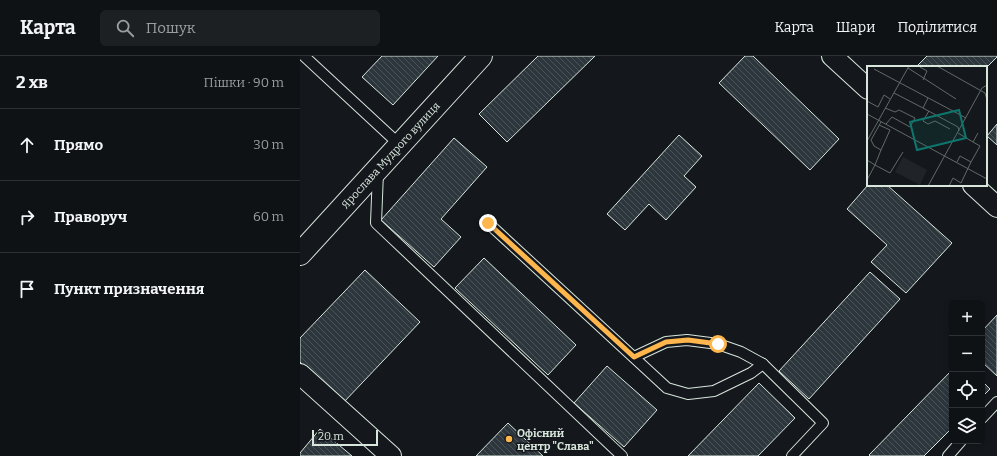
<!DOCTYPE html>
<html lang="uk">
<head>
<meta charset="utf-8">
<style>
	:root { --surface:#0f1215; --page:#1d2022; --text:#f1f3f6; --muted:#9b9ea0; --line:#2f3234 }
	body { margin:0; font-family:Bitter,serif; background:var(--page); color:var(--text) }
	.controls { position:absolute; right:12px; bottom:12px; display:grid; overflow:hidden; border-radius:6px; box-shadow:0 2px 6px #0003 }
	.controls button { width:36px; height:36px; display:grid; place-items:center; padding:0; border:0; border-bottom:1px solid var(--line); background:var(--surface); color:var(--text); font:20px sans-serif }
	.scale { position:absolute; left:12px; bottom:10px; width:66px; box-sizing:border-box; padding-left:4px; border:2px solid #d8e6dc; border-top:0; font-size:11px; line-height:14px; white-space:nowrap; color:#d8e6dc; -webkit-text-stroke:3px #14181c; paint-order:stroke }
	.stop { position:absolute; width:12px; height:12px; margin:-9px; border:3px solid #ffb74d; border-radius:50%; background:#fff }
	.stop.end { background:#ffb74d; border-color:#fff; box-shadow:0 1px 4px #0008 }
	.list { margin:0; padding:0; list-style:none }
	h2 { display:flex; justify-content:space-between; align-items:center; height:52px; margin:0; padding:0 16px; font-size:17px }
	h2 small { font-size:13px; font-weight:400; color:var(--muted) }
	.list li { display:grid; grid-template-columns:26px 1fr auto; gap:12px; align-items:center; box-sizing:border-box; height:72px; padding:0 16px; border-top:1px solid var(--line) }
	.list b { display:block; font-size:15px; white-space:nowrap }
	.list em { font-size:13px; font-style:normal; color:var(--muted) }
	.icon { flex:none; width:22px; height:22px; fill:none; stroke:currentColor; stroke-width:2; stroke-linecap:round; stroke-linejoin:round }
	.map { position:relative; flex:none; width:697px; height:400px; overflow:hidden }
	header { display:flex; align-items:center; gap:24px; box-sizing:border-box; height:56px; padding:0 20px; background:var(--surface); border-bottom:1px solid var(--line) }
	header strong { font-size:19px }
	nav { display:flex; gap:22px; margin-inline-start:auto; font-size:14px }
	.search { width:280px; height:36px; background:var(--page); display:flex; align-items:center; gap:10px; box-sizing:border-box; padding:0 14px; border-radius:6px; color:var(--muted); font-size:15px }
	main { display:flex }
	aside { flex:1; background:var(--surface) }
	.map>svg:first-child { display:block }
	.building { fill:url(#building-back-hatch); stroke:#d8e6dc }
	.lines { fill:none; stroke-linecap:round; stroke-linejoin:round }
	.lane-casing { stroke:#d8e6dc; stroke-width:12 }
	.street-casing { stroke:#d8e6dc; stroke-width:22 }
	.secondary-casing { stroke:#d8e6dc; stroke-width:24 }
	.lane { stroke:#14181c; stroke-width:10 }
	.street { stroke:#14181c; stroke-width:20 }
	.secondary { stroke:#14181c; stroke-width:22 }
	.route { stroke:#ffb74d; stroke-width:5 }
	.poi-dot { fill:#ffb74d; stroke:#14181c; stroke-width:1.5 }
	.labels { text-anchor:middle; stroke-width:3; stroke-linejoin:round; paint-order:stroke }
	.street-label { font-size:11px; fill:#d8e6dc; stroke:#14181c }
	.poi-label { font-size:11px; font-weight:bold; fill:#d8e6dc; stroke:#14181c; text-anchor:start }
	.inset-road { fill:none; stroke:#626a69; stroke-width:1 }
	.view { fill:#0f766e; fill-opacity:0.15; stroke:#0f766e; stroke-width:2 }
	.inset-edge { fill:none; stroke:#d8e6dc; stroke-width:2 }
</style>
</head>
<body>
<header>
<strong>Карта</strong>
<div class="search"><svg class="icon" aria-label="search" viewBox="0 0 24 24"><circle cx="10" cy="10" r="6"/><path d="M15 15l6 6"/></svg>Пошук</div>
<nav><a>Карта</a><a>Шари</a><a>Поділитися</a></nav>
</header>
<main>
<aside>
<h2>2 хв<small>Пішки · 90 m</small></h2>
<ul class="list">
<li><svg class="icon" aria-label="ahead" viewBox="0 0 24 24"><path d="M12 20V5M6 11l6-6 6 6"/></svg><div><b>Прямо</b></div><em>30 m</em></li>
<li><svg class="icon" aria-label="right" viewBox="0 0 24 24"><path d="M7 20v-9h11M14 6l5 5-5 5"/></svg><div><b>Праворуч</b></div><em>60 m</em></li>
<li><svg class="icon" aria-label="arrive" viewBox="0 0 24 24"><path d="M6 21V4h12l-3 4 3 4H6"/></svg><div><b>Пункт призначення</b></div></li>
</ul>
</aside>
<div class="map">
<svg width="697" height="400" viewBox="0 0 697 400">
	<defs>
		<pattern id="building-back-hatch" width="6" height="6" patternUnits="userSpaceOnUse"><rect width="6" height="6" fill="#2c363c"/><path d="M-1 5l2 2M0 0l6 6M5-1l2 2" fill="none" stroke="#4a5358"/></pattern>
	</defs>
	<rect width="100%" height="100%" fill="#14181c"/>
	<g class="building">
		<polygon points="82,0 138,0 93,49 62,21"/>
		<polygon points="238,0 295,0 207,86 179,58"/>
		<polygon points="445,0 453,0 539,83 510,114 419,27"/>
		<polygon points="627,0 697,0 697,1 686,12 686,11 616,11"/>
		<polygon points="697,68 697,89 687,80"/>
		<polygon points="379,79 402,100 384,120 396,131 366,164 349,148 325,174 307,158"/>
		<polygon points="154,82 187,111 141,163 161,181 134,211 81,164"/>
		<polygon points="568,129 587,129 652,187 606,237 571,206 587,189 547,153"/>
		<polygon points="184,202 276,289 248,319 155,232"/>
		<polygon points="65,214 120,266 43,347 0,306 0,282"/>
		<polygon points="570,216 600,243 509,343 479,315"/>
		<polygon points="697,259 697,320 682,306 682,275"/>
		<polygon points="307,310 357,354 324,391 274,347"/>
		<polygon points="652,314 652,372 624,400 570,400 569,399"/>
		<polygon points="682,325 690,333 682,341"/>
		<polygon points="459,327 495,362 458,400 388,400"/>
		<polygon points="208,367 243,400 176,400"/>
		<polygon points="20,373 52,400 0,400 0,397"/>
	</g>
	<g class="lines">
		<g class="lane-casing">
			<g id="lane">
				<polyline points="4,0 100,89"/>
				<polyline points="78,116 76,167 322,400"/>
				<polyline points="188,167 367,332 388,338 414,335 451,317 463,308 523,367 492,400"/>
				<polyline points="334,301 366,286 387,284 418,288 441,296 463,308"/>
				<polyline points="682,362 697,346"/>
				<polyline points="648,400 661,385"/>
			</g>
		</g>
		<g class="street-casing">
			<g id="street">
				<polyline points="532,0 568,33"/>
				<polyline points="673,129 697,151"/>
				<polyline points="0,318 91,400"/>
			</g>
		</g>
		<g class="secondary-casing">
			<g id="secondary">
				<path id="s1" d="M0 198 181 0"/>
			</g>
		</g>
		<use href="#lane" class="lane"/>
		<use href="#street" class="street"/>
		<use href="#secondary" class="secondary"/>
	</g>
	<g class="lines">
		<polyline class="route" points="188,167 334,301 366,286 388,284 418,288"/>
	</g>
	<circle class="poi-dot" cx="209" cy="383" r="4"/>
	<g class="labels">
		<g class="street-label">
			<text dy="4" stroke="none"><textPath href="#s1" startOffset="134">Ярослава Мудрого вулиця</textPath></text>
		</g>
		<g class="poi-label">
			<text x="217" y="381">Офісний<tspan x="217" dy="13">центр "Слава"</tspan></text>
		</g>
	</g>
	<g transform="translate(567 10)">
		<rect width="120" height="120" fill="#14181c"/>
		<path d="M36 91 60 104 53 119 28 106Z" fill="#202428"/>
		<path class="inset-road" d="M70 0 118 27 120 34M53 1 60 5 56 14M41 2 89 33M7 3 99 52M27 27 56 42M61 32 56 42 91 61 92 65M0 35 11 41 17 29 23 33M18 42 28 46 32 44 48 52 43 61 25 51 19 58M62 45 56 55 61 58 68 55 83 63M0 48 120 113M12 59 23 64 14 84M91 67 106 76 111 67M0 75 42 0M0 94 8 99 14 84 7 80 4 74 14 56M104 96 113 80 106 76M0 114 8 99 23 107 36 86M61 120 115 22 120 19M82 120 86 112 94 117 104 96 93 90 90 96"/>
		<path class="view" d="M92 44 99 72 50 84 43 56Z"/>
		<rect width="120" height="120" class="inset-edge"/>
	</g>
</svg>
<div class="controls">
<button>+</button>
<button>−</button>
<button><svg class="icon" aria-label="locate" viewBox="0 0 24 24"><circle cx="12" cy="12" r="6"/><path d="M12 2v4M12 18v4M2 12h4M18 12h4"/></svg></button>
<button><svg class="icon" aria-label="layers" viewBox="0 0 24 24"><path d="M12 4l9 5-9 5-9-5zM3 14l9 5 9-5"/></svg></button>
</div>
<div class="scale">20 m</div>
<div class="stop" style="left:418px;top:288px"></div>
<div class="stop end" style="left:188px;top:167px"></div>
</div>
</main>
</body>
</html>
